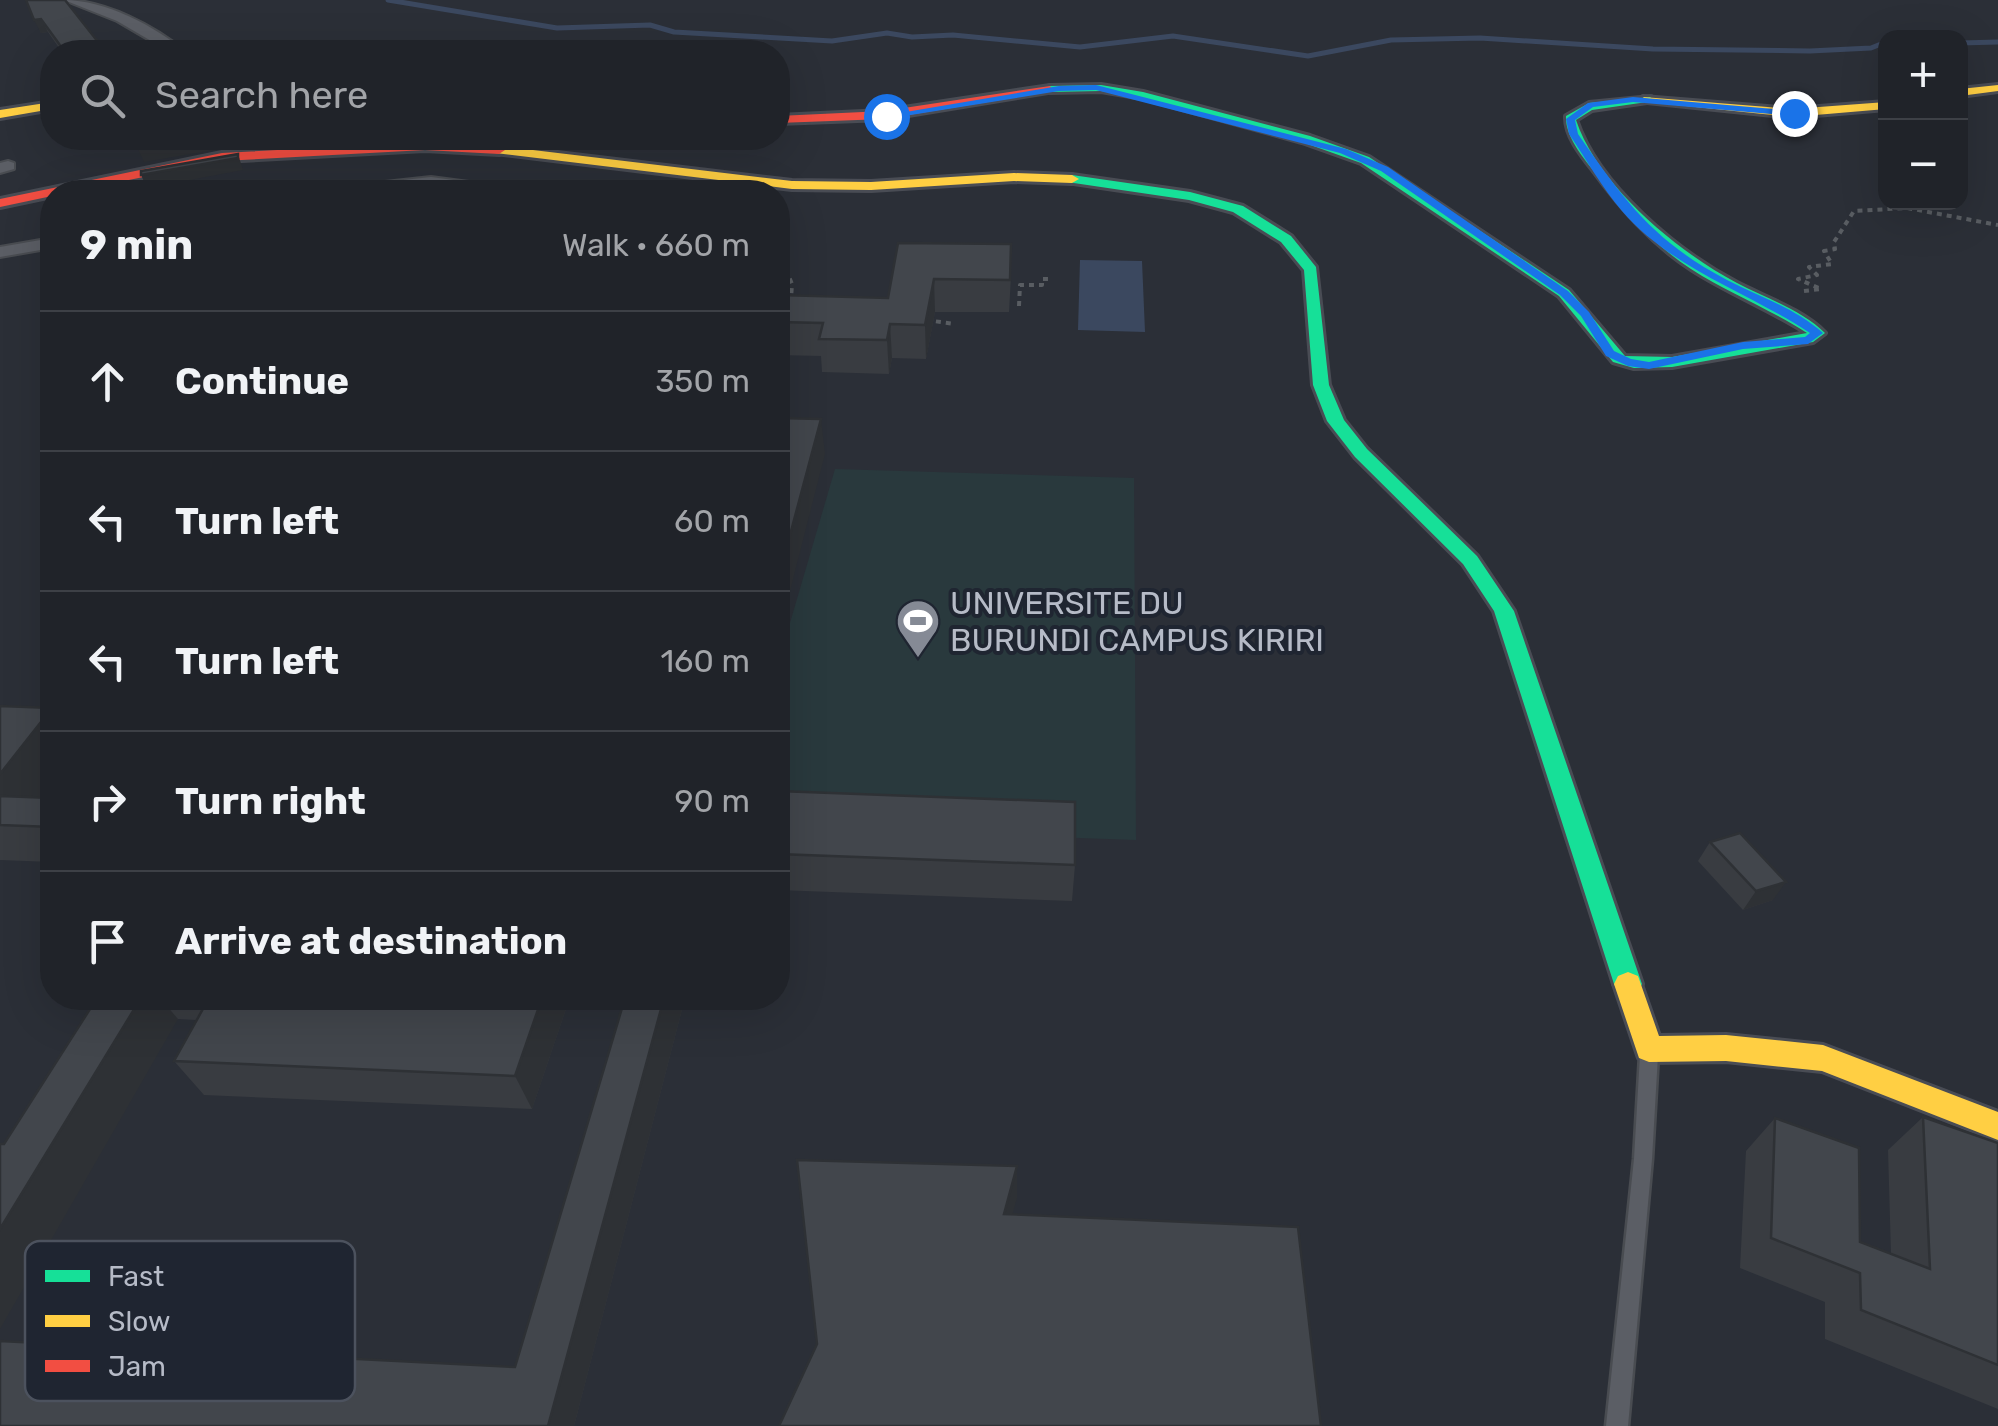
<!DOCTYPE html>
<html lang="en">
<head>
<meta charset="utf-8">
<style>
	:root { --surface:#202329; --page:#2d2f35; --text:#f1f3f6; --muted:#a2a4a8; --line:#3d4046 }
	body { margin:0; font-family:Rubik,sans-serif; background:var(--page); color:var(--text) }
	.controls { position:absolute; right:30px; top:30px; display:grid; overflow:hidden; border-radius:20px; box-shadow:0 10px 40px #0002 }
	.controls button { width:90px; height:90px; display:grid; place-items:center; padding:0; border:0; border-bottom:2px solid var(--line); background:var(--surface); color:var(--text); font:50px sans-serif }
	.stop { position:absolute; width:30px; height:30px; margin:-22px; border:8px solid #1a73e8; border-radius:50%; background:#fff }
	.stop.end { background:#1a73e8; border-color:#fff; box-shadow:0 2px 10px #0008 }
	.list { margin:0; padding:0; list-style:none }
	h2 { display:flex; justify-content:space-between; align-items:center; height:130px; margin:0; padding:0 40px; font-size:42px }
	h2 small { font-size:32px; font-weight:400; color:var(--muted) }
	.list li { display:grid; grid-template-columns:65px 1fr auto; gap:30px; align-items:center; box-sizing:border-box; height:140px; padding:0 40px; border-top:2px solid var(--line) }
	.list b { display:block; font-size:38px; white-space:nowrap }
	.list em { font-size:32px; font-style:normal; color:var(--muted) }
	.icon { flex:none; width:55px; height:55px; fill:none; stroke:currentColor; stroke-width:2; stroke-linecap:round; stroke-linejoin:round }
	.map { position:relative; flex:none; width:1998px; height:1426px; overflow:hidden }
	.search { position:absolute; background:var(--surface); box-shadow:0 10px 40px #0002; left:40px; top:40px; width:750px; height:110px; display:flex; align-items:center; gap:25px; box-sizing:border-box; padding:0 35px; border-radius:40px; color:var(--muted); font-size:38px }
	.panel { position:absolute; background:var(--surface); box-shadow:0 10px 40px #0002; left:40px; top:180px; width:750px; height:830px; border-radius:40px }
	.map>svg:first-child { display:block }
	.green { fill:#29393d }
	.water { fill:#3b485f }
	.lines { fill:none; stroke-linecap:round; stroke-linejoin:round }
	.stream { stroke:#3b485f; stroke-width:5 }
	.lane-casing { stroke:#494c51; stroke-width:5 }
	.street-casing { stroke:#494c51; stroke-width:4 }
	.fast-casing { stroke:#494c54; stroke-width:6 }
	.slow-casing { stroke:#494c54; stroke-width:6 }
	.jam-casing { stroke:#494c54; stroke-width:6 }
	.path { stroke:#595d62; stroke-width:4; stroke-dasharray:5 5; stroke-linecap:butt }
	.lane { fill:#5b5e65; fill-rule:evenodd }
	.street { fill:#5b5e65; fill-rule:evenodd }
	.fast { fill:#16e098; fill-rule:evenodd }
	.slow { fill:#ffcf43; fill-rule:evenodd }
	.jam { fill:#f24e42; fill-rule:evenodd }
	.wall { fill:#393c41 }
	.shaded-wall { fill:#2e3135 }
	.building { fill:#42464c; stroke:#2e3135; stroke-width:2.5 }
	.route { fill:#1a73e8 }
	.labels { text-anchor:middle; stroke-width:8; stroke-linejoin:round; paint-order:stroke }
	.poi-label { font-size:32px; fill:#b6bbc7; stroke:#1f2531; text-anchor:start }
	.key { fill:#1f2531; stroke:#4c525e; stroke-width:2.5 }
	.key-label { font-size:28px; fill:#b6bbc7 }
</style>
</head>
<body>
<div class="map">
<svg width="1998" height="1426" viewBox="0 0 1998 1426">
	<rect width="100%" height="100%" fill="#2b2f37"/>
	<polygon class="green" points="835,469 1134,478 1136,840 778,827 778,664"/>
	<polygon class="water" points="1080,260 1142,261 1145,332 1078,330"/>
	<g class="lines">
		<g class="stream">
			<polyline points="388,0 557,28 650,25 674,32 832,41 887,33 912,37 953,35 1080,47 1173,36 1308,56 1391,40 1480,38 1653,49 1810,51 1871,48 1886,42"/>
			<polyline points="1960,43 1998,42"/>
		</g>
		<g class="lane-casing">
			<polygon id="lane" points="1649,1047 1655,1049 1658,1055 1652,1159 1628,1426 1606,1426 1634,1159 1640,1055 1643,1049"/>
		</g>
		<g class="street-casing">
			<g id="street">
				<path d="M64 0C105 0 155 26 186 52H170L117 21Z"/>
				<polygon points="8,161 14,163 14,169 0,173 0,163"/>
				<polygon points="431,177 507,187 515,192 474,192 431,187 331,192 339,187"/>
				<polygon points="52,238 52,248 0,257 0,247"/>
			</g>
		</g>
		<g class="fast-casing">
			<g id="fast">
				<path d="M1101 85 1143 92 1310 136 1369 157 1569 290 1625 356 1672 357 1807 333C1770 309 1728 293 1691 269 1651 243 1621 208 1593 170 1581 155 1565 135 1566 116L1589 103 1651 97 1647 102 1592 110 1576 120C1598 186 1678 252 1737 283 1766 298 1802 310 1825 333L1813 342 1672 367 1634 368 1613 362 1559 296 1361 163 1302 142 1142 98 1101 91 1050 92 1044 89 1050 86Z"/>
				<polygon points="1072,175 1190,192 1243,206 1291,236 1316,267 1329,385 1344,420 1367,449 1477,556 1514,611 1642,984 1638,992 1628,996 1618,992 1614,984 1494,611 1463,564 1355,457 1327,421 1313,385 1304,270 1281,242 1233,212 1189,200 1067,182 1067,176"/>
			</g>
		</g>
		<g class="slow-casing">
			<g id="slow">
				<polygon points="1998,85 1998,91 1960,96 1960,89"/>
				<polygon points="1643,97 1792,109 1886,102 1886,109 1792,117 1647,102"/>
				<polygon points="52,102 52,109 0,118 0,110"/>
				<polygon points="499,146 792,181 871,182 1014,173 1072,175 1079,179 1072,183 1014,181 871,190 792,189 495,153 495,147"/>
				<polygon points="1628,972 1638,976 1659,1036 1726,1035 1823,1045 1998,1112 1998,1140 1822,1071 1726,1061 1649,1062 1639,1058 1614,984 1618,976"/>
			</g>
		</g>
		<g class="jam-casing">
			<g id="jam">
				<polygon points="1050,86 1054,91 884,119 778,123 778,116 884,111"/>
				<polygon points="425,142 499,146 505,150 499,154 425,150 222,161 70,192 52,192 52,196 0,207 0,199 222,153"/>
			</g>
		</g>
		<g class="path">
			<polyline points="778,251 792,284 791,299"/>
			<polyline points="1804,291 1821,289 1798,279 1817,275 1809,267 1832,264 1824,251 1835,249 1834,242 1854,211 1907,208 1998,225"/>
			<polyline points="1019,306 1020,285 1042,285 1042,279 1048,279"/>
			<polyline points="926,320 955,324"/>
		</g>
		<use href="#lane" class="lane"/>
		<use href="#street" class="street"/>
		<use href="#fast" class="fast"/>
		<use href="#slow" class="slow"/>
		<use href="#jam" class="jam"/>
	</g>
	<g class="wall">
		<polygon points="26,0 106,52 62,52 48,32 41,33"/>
		<polygon points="898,243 1011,276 1009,312 935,312 926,359 892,358 889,374 822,372 821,356 778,355 778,295 888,298"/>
		<polygon points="0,706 52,708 52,781 40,798 52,798 52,862 0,860"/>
		<polygon points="778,791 1075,865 1072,901 778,890"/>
		<polygon points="1710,842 1773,900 1743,910 1698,861"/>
		<polygon points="97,998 685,998 574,1426 515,1367 623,1005 568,1003 532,1109 204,1095 174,1061 197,1020 178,1019 4,1144"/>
		<polygon points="1923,1117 1998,1143 1998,1409 1825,1339 1825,1302 1740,1268 1746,1151 1775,1118 1860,1242 1891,1254 1888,1150"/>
	</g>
	<g class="shaded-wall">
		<polygon points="41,19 48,32 41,33 34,20"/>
		<polygon points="146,138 242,138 243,145 144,162 134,140"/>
		<polygon points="238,154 243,170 147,188 141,175"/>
		<polygon points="934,279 935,312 926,359 925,325"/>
		<polygon points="890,324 892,358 889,374 887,340"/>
		<polygon points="821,419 825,454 778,638 778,580"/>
		<polygon points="52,708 52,781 18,826 0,816 0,774"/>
		<polygon points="1786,882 1773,900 1743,910 1756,891"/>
		<polygon points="141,998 160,998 178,1019 0,1329 0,1229"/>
		<polygon points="542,998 566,998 568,1003 532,1109 515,1076"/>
		<polygon points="664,998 685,998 574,1426 548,1426"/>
		<polygon points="1017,1166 1017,1198 1004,1245 1004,1214"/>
	</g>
	<g class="building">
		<polygon points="26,0 65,0 106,52 65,52 41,19 34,20"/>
		<polygon points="238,154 238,158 141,175 141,171"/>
		<polygon points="898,243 1011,244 1010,280 934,279 925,325 890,324 887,340 819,339 823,323 778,322 778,295 888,298"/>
		<polygon points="778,418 821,419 778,580"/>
		<polygon points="0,706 52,708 0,774"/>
		<polygon points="778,791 1075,802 1075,865 778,854"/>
		<polygon points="0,796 52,798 52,827 0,825"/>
		<polygon points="1740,833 1786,882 1756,891 1710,842"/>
		<polygon points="97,998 141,998 0,1229 0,1144 4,1144"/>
		<polygon points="209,998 542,998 515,1076 174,1061"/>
		<polygon points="625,998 664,998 548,1426 0,1426 0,1341 515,1367"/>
		<polygon points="1923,1117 1998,1143 1998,1365 1861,1310 1860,1273 1771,1238 1775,1118 1859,1148 1860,1242 1930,1269"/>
		<polygon points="797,1160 1017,1166 1004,1214 1298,1227 1321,1426 779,1426 817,1344"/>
	</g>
	<path class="route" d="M1096 85 1346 149 1388 167 1568 291 1589 312 1614 351 1631 359 1649 362 1743 342 1805 337 1810 333C1748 292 1672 269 1622 211 1602 188 1586 159 1569 134L1566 119 1588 103 1633 97 1797 111 1794 116 1633 102 1593 107 1575 120 1578 134C1624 200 1653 241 1727 280 1760 297 1795 308 1823 333L1808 344 1743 349 1649 369 1628 366 1606 356 1581 316 1560 295 1381 171 1340 153 1096 90 1059 91 886 119 882 116 1059 86Z"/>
	<defs>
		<g id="stadium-pin" transform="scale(2.25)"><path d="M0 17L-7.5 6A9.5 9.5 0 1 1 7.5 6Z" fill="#858a95" stroke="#1f2531"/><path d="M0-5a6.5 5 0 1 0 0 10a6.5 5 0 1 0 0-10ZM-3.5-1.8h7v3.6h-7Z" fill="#fff"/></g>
	</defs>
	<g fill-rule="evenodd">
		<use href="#stadium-pin" x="918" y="621"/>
	</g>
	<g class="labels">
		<g class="poi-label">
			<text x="950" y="614">UNIVERSITE DU<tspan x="950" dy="37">BURUNDI CAMPUS KIRIRI</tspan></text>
		</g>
	</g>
	<rect x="25" y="1241" width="330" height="160" rx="15" class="key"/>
	<rect x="45" y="1270" width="45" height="12" fill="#16e098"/>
	<rect x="45" y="1315" width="45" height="12" fill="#ffcf43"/>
	<rect x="45" y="1360" width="45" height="12" fill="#f24e42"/>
	<g class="key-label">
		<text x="108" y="1286">Fast</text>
		<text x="108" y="1331">Slow</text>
		<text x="108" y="1376">Jam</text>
	</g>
</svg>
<div class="controls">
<button>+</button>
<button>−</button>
</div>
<div class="stop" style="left:886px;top:116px"></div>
<div class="stop end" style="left:1794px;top:113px"></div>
<div class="search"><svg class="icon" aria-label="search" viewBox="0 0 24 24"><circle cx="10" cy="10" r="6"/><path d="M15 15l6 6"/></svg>Search here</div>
<section class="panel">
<h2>9 min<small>Walk · 660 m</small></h2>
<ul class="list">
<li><svg class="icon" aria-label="ahead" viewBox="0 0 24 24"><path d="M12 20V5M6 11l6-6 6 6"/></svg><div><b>Continue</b></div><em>350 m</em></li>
<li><svg class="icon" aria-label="left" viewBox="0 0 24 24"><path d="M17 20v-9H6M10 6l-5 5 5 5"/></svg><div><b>Turn left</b></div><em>60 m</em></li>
<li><svg class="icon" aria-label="left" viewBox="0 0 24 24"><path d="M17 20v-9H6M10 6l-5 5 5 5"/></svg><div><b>Turn left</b></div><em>160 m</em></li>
<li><svg class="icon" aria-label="right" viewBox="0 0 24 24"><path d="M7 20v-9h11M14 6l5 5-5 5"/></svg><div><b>Turn right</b></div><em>90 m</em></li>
<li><svg class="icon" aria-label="arrive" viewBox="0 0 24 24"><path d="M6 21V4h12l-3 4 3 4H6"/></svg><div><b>Arrive at destination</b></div></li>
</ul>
</section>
</div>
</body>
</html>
